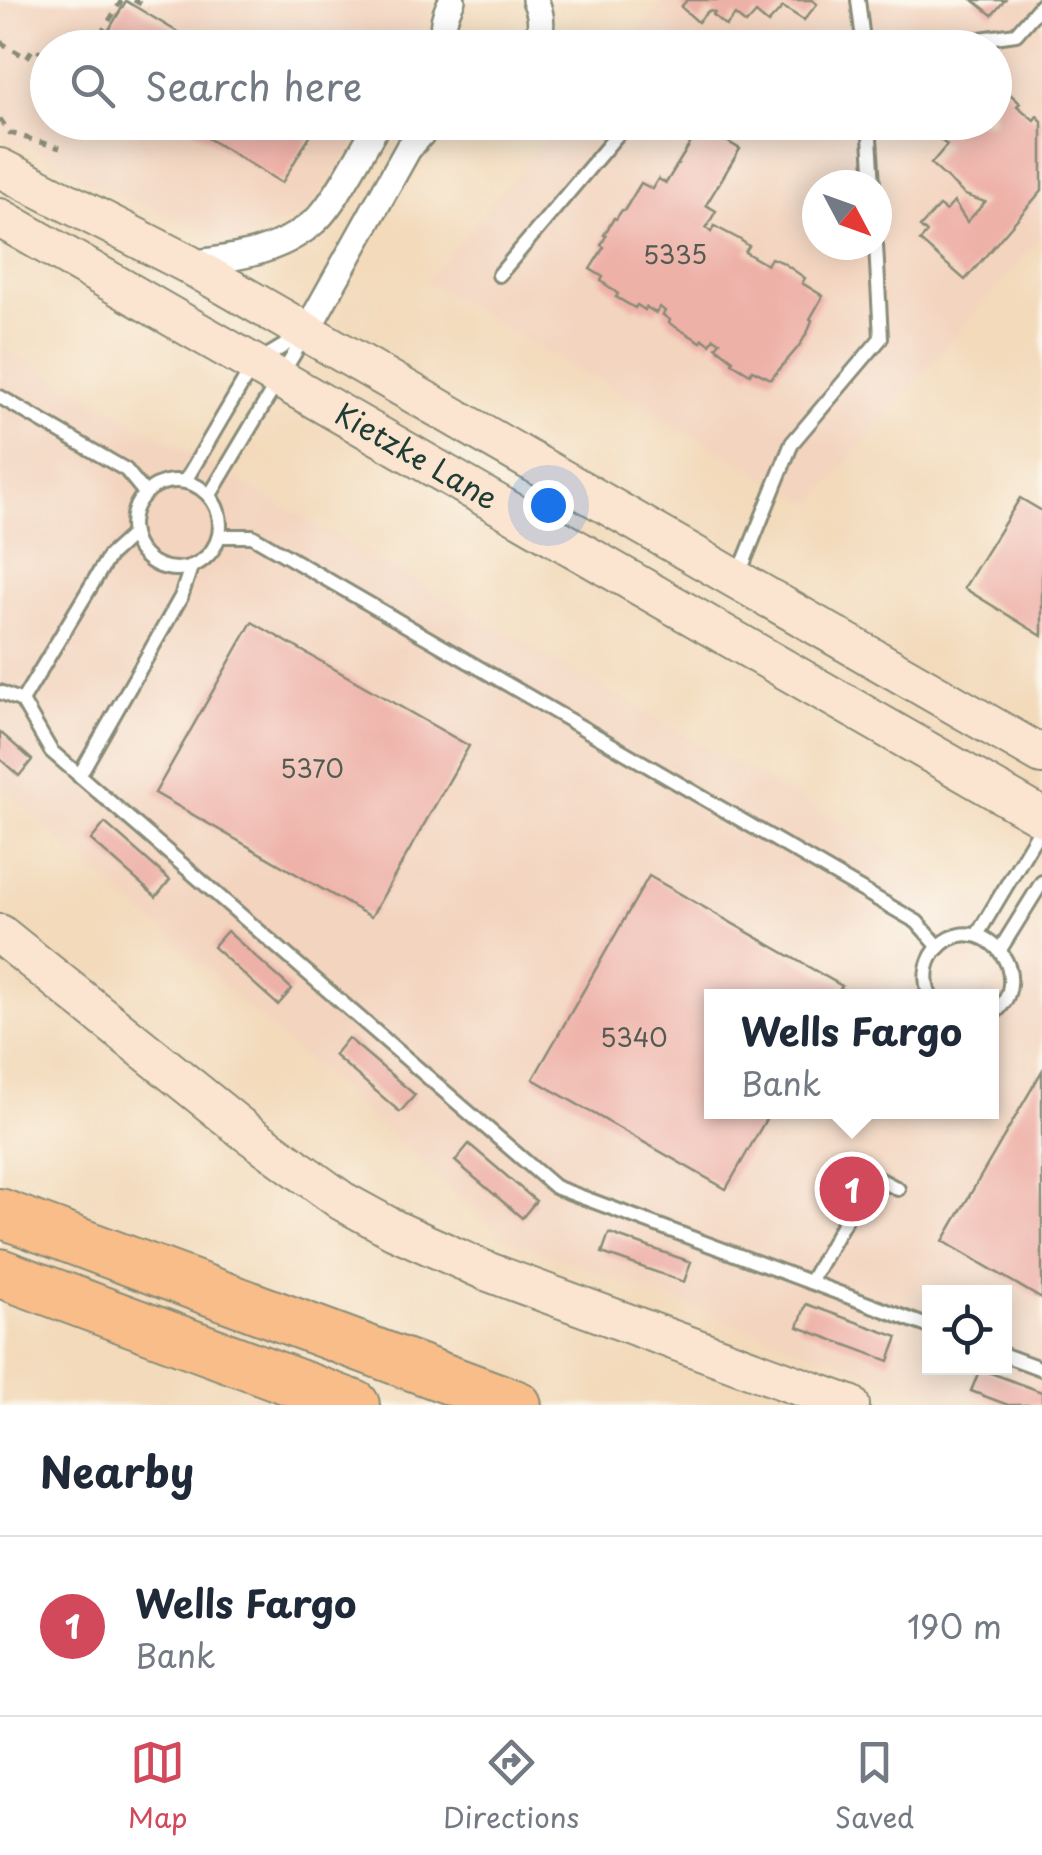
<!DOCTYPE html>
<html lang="en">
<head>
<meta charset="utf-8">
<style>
	:root { --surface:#fff; --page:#f2f2f3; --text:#1f2937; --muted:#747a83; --line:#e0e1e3; --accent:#d1495b }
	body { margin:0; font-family:"Playpen Sans",sans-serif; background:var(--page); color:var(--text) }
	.controls { position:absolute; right:30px; bottom:30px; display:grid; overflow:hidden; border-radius:0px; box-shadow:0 5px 25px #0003 }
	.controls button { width:90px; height:90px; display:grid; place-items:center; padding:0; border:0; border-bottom:2px solid var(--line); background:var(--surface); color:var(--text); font:50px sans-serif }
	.compass { position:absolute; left:802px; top:170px; width:90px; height:90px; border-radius:50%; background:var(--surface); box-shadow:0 5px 25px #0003; rotate:131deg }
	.you { position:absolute; left:548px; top:505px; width:35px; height:35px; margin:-25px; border:8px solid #fff; border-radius:50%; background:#1a73e8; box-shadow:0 0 0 15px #1a73e833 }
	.badge { display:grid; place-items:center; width:65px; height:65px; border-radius:50%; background:var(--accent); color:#fff; font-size:32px; font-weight:700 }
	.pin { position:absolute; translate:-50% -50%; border:5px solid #fff; box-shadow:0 2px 10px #0006 }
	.popup { position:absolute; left:704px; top:989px; width:295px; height:130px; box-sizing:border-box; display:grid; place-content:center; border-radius:0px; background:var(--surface); filter:drop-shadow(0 2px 8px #0005); font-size:32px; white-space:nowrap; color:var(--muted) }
	.popup b { font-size:38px; color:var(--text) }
	.popup::after { content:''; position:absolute; left:50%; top:100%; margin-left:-20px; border:20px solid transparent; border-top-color:var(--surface) }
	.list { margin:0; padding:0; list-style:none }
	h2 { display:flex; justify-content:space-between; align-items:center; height:130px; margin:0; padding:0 40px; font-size:42px }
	h2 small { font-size:32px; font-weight:400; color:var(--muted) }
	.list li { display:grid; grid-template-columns:65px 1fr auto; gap:30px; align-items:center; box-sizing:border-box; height:180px; padding:0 40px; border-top:2px solid var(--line) }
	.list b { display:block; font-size:38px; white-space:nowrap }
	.list p { margin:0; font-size:32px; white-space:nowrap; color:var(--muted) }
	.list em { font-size:32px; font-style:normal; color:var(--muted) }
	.icon { flex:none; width:55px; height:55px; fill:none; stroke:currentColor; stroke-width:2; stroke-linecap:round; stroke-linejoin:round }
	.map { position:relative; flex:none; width:1042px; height:1405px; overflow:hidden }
	.search { position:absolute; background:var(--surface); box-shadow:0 5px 25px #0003; left:30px; right:30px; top:30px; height:110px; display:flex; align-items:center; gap:25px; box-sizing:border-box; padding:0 35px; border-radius:55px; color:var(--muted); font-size:38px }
	.sheet { height:310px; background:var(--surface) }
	nav { display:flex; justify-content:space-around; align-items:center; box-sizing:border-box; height:140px; border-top:2px solid var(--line); background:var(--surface); font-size:28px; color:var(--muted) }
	nav a { display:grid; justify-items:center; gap:5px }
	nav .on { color:var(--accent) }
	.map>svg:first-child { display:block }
	.built { fill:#f3d4bf; fill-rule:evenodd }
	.building { fill:#eeb1a8 }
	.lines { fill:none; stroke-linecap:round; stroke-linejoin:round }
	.lane-casing { stroke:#898c78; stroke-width:18 }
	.street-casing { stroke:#898c78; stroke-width:30 }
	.secondary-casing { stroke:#898c78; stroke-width:42 }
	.highway-casing { stroke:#898c78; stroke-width:52 }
	.path { stroke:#898c78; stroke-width:5; stroke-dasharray:8 8; stroke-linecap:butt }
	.lane { stroke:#fff; stroke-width:12 }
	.street { stroke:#fff; stroke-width:25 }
	.secondary { stroke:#fce5d0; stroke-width:38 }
	.highway { stroke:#f8bd89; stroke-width:48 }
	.labels { text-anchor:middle; stroke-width:8; stroke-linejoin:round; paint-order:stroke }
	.number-label { font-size:25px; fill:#535a51 }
	.street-label { font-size:30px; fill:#1f3d34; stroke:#fbf7ec }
</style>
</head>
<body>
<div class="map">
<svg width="1042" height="1405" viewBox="0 0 1042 1405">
	<rect width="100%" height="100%" fill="#fbf7ec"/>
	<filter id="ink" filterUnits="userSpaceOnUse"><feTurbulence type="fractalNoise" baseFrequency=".01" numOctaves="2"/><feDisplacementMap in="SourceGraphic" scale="20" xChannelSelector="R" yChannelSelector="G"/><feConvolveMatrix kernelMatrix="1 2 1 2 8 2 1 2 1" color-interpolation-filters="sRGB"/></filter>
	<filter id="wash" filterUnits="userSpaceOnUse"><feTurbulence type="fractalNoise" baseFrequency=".0048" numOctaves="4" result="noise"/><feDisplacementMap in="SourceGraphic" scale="40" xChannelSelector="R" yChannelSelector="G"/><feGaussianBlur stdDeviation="2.25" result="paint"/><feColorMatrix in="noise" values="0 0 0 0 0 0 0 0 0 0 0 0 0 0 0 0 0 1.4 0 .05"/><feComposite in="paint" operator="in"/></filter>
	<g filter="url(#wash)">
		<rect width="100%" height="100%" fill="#f3dabb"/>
		<g class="built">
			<polygon points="0,0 432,0 413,47 48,48 48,122 368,123 307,213 237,243 101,188 28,145 0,139"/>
			<path d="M664 0H1042V234L812 503 425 282 560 123 994 122V48L624 47ZM817 185H877V245H817Z"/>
			<path d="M0 346 1042 937V1405H956L505 1238 0 785ZM712 996H992V1112H712ZM930 1292H1004V1368H930Z"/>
		</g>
		<g id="blocks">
			<g class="building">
				<polygon points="687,0 812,0 817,4 804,20 783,7 768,23 756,13 746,24 735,15 726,26 713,15 715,12 708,11 698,22 681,7"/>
				<polygon points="973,0 1005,0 992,15"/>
				<polygon points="126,1 204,48 98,48"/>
				<polygon points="999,84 1020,103 1017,106 1034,120 1037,116 1042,121 1042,190 965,280 920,241 927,233 920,227 939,206 946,211 954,202 967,222 985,202 965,195 931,164 947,145 928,130 935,122 994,122 994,90"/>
				<polygon points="181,122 318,122 282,183"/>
				<polygon points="701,126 740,149 706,205 716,211 706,228 711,232 714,226 739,239 749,246 745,252 767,265 771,258 782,262 805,278 802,283 823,296 810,319 812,320 809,329 800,345 771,379 752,370 750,374 732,363 733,360 716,347 720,342 714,338 710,344 703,339 701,342 669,323 670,320 663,315 665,311 660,307 656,313 646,307 645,310 637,305 635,308 616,297 618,294 601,281 603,277 590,269 604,247 601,245 606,236 604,235 614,218 616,219 622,210 624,211 641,183 652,189 658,179 666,183"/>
				<polygon points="1020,498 1042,511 1042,636 964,588"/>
				<polygon points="252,622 469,746 371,917 155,793"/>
				<polygon points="0,732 32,760 19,776 0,759"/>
				<polygon points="105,823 170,880 156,897 91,840"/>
				<polygon points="649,876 842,986 836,996 712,996 712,1112 770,1112 726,1189 533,1079"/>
				<polygon points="227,931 292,989 278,1005 213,947"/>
				<polygon points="348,1038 415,1095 400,1112 334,1055"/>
				<polygon points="1042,1071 1042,1299 943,1241"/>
				<polygon points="469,1144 536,1201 522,1218 455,1161"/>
				<polygon points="609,1233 691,1262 684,1282 602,1253"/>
				<polygon points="806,1304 898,1337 889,1361 798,1327"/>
				<polygon points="980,1369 1042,1392 1042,1405 1008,1405 971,1391"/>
			</g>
		</g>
	</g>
	<g filter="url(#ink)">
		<use href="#blocks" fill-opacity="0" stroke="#898c78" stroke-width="2.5"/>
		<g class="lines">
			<g class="lane-casing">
				<g id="lane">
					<polyline points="858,0 864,48"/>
					<polyline points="915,48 1016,34 1042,4"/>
					<polyline points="605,122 618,134"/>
					<polyline points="869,122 873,185"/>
					<polyline points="499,275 628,122"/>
					<polyline points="0,397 126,470 145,493"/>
					<circle cx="176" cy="525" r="44"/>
					<polyline points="185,481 254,364 300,336"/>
					<polyline points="210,495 306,334"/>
					<polyline points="220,536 252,536 917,922 939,947"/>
					<polyline points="739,574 792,443 881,338 876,245"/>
					<polyline points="0,692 22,701 51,751 555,1187 930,1327"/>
					<polyline points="22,701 109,556 133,534"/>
					<polyline points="79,776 181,597 191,567"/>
					<polyline points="977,935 1042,826"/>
					<polyline points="1001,948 1042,882"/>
					<path d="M930 996C924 981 925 964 935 951 978 901 1042 976 992 1015"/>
					<polyline points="810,1282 864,1187 879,1179 898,1189"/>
					<polyline points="1004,1355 1042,1369"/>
				</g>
			</g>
			<g class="street-casing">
				<g id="street">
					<path d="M535 0C543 17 542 30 536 48"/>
					<path d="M449 48C440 29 443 18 452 0"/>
					<path d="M188 264C234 258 278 253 314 222 333 207 364 146 379 122"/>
					<polyline points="306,332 408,149 432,122"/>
				</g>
			</g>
			<g class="secondary-casing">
				<g id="secondary">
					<polyline points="0,168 188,264 1042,755"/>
					<path id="s1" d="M0 218 1042 817"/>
					<polyline points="0,934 245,1131 342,1201 395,1230 486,1271 850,1405"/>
				</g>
			</g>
			<g class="highway-casing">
				<g id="highway">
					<polyline points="0,1213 517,1405"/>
					<polyline points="0,1273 355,1405"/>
				</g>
			</g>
			<g class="path">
				<polyline points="134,0 148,8"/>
				<polyline points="0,42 27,58 33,48 48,56"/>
				<polyline points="92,48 122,0"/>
				<polyline points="0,119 10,133 60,148"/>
			</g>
			<use href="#lane" class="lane"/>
			<use href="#street" class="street"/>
			<use href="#secondary" class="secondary"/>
			<use href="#highway" class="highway"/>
		</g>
	</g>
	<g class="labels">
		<g class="number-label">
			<text x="675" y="264">5335</text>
			<text x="312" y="778">5370</text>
			<text x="634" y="1047">5340</text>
		</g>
		<g class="street-label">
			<text dy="10" stroke="none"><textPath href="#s1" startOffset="480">Kietzke Lane</textPath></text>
		</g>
	</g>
</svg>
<div class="controls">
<button><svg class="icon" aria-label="locate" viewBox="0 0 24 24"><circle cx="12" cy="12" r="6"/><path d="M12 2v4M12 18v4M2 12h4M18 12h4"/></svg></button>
</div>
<svg class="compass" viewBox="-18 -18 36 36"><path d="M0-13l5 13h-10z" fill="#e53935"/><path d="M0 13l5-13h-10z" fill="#747a83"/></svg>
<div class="you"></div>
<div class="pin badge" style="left:852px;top:1189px">1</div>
<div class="popup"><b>Wells Fargo</b>Bank</div>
<div class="search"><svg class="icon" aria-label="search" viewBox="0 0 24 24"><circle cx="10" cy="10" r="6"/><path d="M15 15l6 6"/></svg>Search here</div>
</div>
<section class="sheet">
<h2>Nearby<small></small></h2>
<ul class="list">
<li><span class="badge">1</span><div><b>Wells Fargo</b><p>Bank</p></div><em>190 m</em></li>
</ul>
</section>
<nav>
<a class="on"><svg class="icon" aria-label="map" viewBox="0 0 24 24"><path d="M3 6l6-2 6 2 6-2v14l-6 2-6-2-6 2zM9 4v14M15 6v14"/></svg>Map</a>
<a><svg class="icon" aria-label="directions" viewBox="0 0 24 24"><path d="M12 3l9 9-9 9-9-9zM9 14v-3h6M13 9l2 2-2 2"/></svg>Directions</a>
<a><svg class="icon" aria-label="saved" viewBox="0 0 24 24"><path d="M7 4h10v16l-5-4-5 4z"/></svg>Saved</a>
</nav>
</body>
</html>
